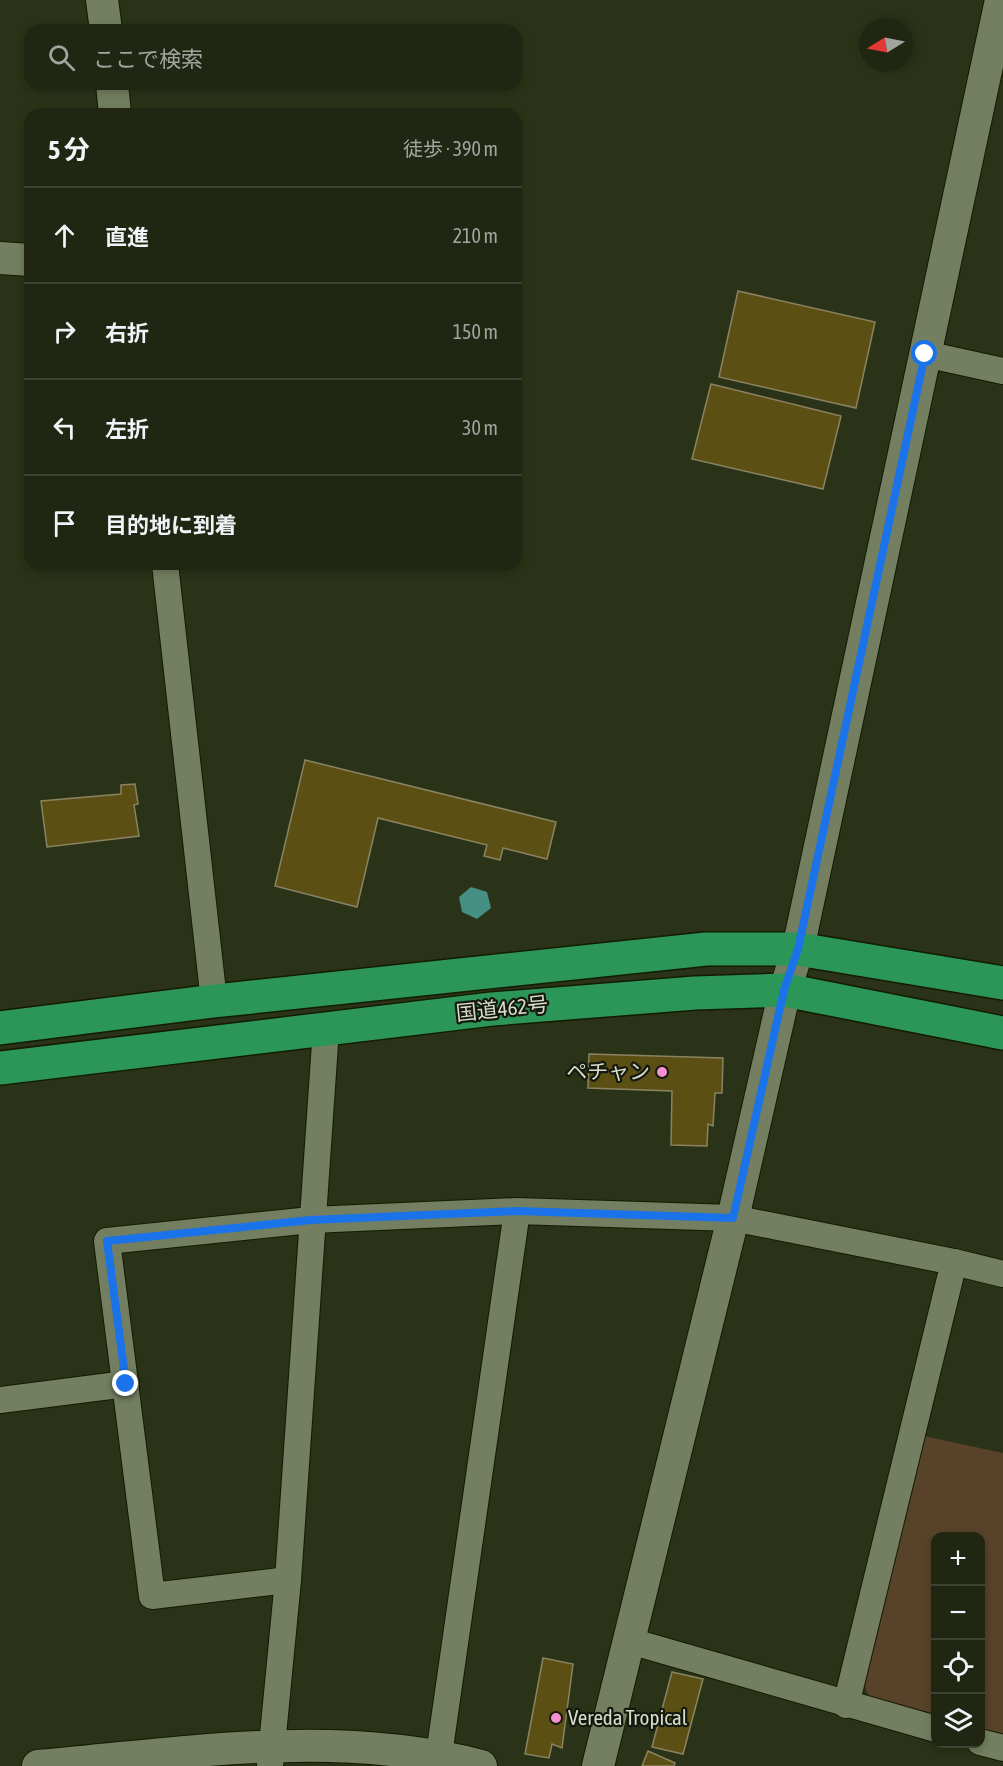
<!DOCTYPE html>
<html lang="ja">
<head>
<meta charset="utf-8">
<style>
	:root { --surface:#202612; --page:#2d3220; --text:#f1f3f6; --muted:#a2a59f; --line:#3d4332 }
	body { margin:0; font-family:"Asap Condensed","Noto Sans JP",sans-serif; background:var(--page); color:var(--text) }
	.controls { position:absolute; right:18px; bottom:18px; display:grid; overflow:hidden; border-radius:12px; box-shadow:0 3px 9px #0003 }
	.controls button { width:54px; height:54px; display:grid; place-items:center; padding:0; border:0; border-bottom:2px solid var(--line); background:var(--surface); color:var(--text); font:30px sans-serif }
	.compass { position:absolute; left:859px; top:18px; width:54px; height:54px; border-radius:50%; background:var(--surface); box-shadow:0 3px 9px #0003; rotate:260deg }
	.stop { position:absolute; width:18px; height:18px; margin:-14px; border:4px solid #1a73e8; border-radius:50%; background:#fff }
	.stop.end { background:#1a73e8; border-color:#fff; box-shadow:0 2px 6px #0008 }
	.list { margin:0; padding:0; list-style:none }
	h2 { display:flex; justify-content:space-between; align-items:center; height:78px; margin:0; padding:0 24px; font-size:26px }
	h2 small { font-size:20px; font-weight:400; color:var(--muted) }
	.list li { display:grid; grid-template-columns:39px 1fr auto; gap:18px; align-items:center; box-sizing:border-box; height:96px; padding:0 24px; border-top:2px solid var(--line) }
	.list b { display:block; font-size:22px; white-space:nowrap }
	.list em { font-size:20px; font-style:normal; color:var(--muted) }
	.icon { flex:none; width:33px; height:33px; fill:none; stroke:currentColor; stroke-width:2; stroke-linecap:round; stroke-linejoin:round }
	.map { position:relative; flex:none; width:1003px; height:1766px; overflow:hidden }
	.search { position:absolute; background:var(--surface); box-shadow:0 3px 9px #0003; left:24px; top:24px; width:498px; height:66px; display:flex; align-items:center; gap:15px; box-sizing:border-box; padding:0 21px; border-radius:18px; color:var(--muted); font-size:22px }
	.panel { position:absolute; background:var(--surface); box-shadow:0 3px 9px #0003; left:24px; top:108px; width:498px; height:462px; border-radius:18px }
	.map>svg:first-child { display:block }
	.green { fill:#58422a }
	.water { fill:#459083 }
	.building { fill:#5c4f14; stroke:#8a8362; stroke-width:1.5 }
	.lines { fill:none; stroke-linecap:round; stroke-linejoin:round }
	.minor-casing { stroke:#131b02; stroke-width:28 }
	.tertiary-casing { stroke:#131b02; stroke-width:34 }
	.trunk-casing { stroke:#131b02; stroke-width:36 }
	.minor { stroke:#737f60; stroke-width:26 }
	.tertiary { stroke:#737f60; stroke-width:32 }
	.trunk { stroke:#2c9658; stroke-width:33 }
	.route { stroke:#1a73e8; stroke-width:8 }
	.poi-dot { fill:#f690d0; stroke:#15190d; stroke-width:2 }
	.labels { text-anchor:middle; stroke-width:4.5; stroke-linejoin:round; paint-order:stroke }
	.street-label { font-size:21px; fill:#d6ddcc; stroke:#15190d }
	.poi-label { font-size:21px; fill:#d6ddcc; stroke:#15190d; text-anchor:end }
</style>
</head>
<body>
<div class="map">
<svg width="1003" height="1766" viewBox="0 0 1003 1766">
	<rect width="100%" height="100%" fill="#2a3318"/>
	<polygon class="green" points="924,1436 1003,1453 1003,1737 981,1731 980,1536 936,1536 935,1718 869,1698 863,1681"/>
	<polygon class="water" points="471,887 487,892 491,908 477,919 462,912 459,897"/>
	<g class="building">
		<polygon points="738,291 875,322 856,408 719,377"/>
		<polygon points="711,384 841,416 823,489 692,459"/>
		<polygon points="305,760 556,822 547,859 503,848 500,860 484,856 487,845 378,818 357,907 275,886"/>
		<polygon points="135,784 138,804 134,805 139,836 47,847 41,801 121,794 121,785"/>
		<polygon points="589,1054 723,1058 722,1093 715,1093 713,1126 708,1124 707,1146 671,1145 672,1091 588,1088"/>
		<polygon points="543,1658 573,1664 562,1748 552,1744 549,1758 525,1754"/>
		<polygon points="672,1672 703,1679 683,1754 652,1747"/>
		<polygon points="648,1751 675,1763 674,1766 642,1766"/>
	</g>
	<g class="lines">
		<g class="minor-casing">
			<g id="minor">
				<polyline points="925,354 1003,371"/>
				<polyline points="165,564 214,1001"/>
				<polyline points="0,1400 126,1384"/>
				<polyline points="288,1580 152,1596 107,1241 311,1220 517,1211 733,1218 954,1262 1003,1274"/>
				<polyline points="630,1641 936,1729"/>
				<polyline points="846,1705 954,1262"/>
				<polyline points="980,1742 1003,1748"/>
				<polyline points="439,1755 517,1211"/>
				<polyline points="270,1766 288,1580 326,1029"/>
			</g>
		</g>
		<g class="tertiary-casing">
			<g id="tertiary">
				<polyline points="102,0 106,30"/>
				<polyline points="112,84 115,114"/>
				<polyline points="0,258 30,260"/>
				<path d="M38 1766C184 1753 337 1728 481 1766"/>
				<polyline points="598,1766 733,1218 785,990 798,949 1001,0"/>
			</g>
		</g>
		<g class="trunk-casing">
			<g id="trunk">
				<polyline points="0,1028 214,1001 706,949 798,949 1003,983"/>
				<polyline points="0,1068 492,1009 695,993 785,990 1003,1033"/>
			</g>
		</g>
		<use href="#minor" class="minor"/>
		<use href="#tertiary" class="tertiary"/>
		<use href="#trunk" class="trunk"/>
	</g>
	<g class="lines">
		<polyline class="route" points="126,1384 107,1241 311,1220 517,1211 733,1218 784,990 798,949 925,354"/>
	</g>
	<g class="poi-dot">
		<circle cx="662" cy="1072" r="6"/>
		<circle cx="556" cy="1718" r="6"/>
	</g>
	<g class="labels">
		<g class="street-label">
			<text transform="translate(502 1009) rotate(-6)" y="7">国道462号</text>
		</g>
		<g class="poi-label">
			<text x="650" y="1079">ペチャン</text>
			<text x="568" y="1725" text-anchor="start">Vereda Tropical</text>
		</g>
	</g>
</svg>
<div class="controls">
<button>+</button>
<button>−</button>
<button><svg class="icon" aria-label="locate" viewBox="0 0 24 24"><circle cx="12" cy="12" r="6"/><path d="M12 2v4M12 18v4M2 12h4M18 12h4"/></svg></button>
<button><svg class="icon" aria-label="layers" viewBox="0 0 24 24"><path d="M12 4l9 5-9 5-9-5zM3 14l9 5 9-5"/></svg></button>
</div>
<svg class="compass" viewBox="-18 -18 36 36"><path d="M0-13l5 13h-10z" fill="#e53935"/><path d="M0 13l5-13h-10z" fill="#a2a59f"/></svg>
<div class="stop" style="left:925px;top:354px"></div>
<div class="stop end" style="left:126px;top:1384px"></div>
<div class="search"><svg class="icon" aria-label="search" viewBox="0 0 24 24"><circle cx="10" cy="10" r="6"/><path d="M15 15l6 6"/></svg>ここで検索</div>
<section class="panel">
<h2>5 分<small>徒歩 · 390 m</small></h2>
<ul class="list">
<li><svg class="icon" aria-label="ahead" viewBox="0 0 24 24"><path d="M12 20V5M6 11l6-6 6 6"/></svg><div><b>直進</b></div><em>210 m</em></li>
<li><svg class="icon" aria-label="right" viewBox="0 0 24 24"><path d="M7 20v-9h11M14 6l5 5-5 5"/></svg><div><b>右折</b></div><em>150 m</em></li>
<li><svg class="icon" aria-label="left" viewBox="0 0 24 24"><path d="M17 20v-9H6M10 6l-5 5 5 5"/></svg><div><b>左折</b></div><em>30 m</em></li>
<li><svg class="icon" aria-label="arrive" viewBox="0 0 24 24"><path d="M6 21V4h12l-3 4 3 4H6"/></svg><div><b>目的地に到着</b></div></li>
</ul>
</section>
</div>
</body>
</html>
